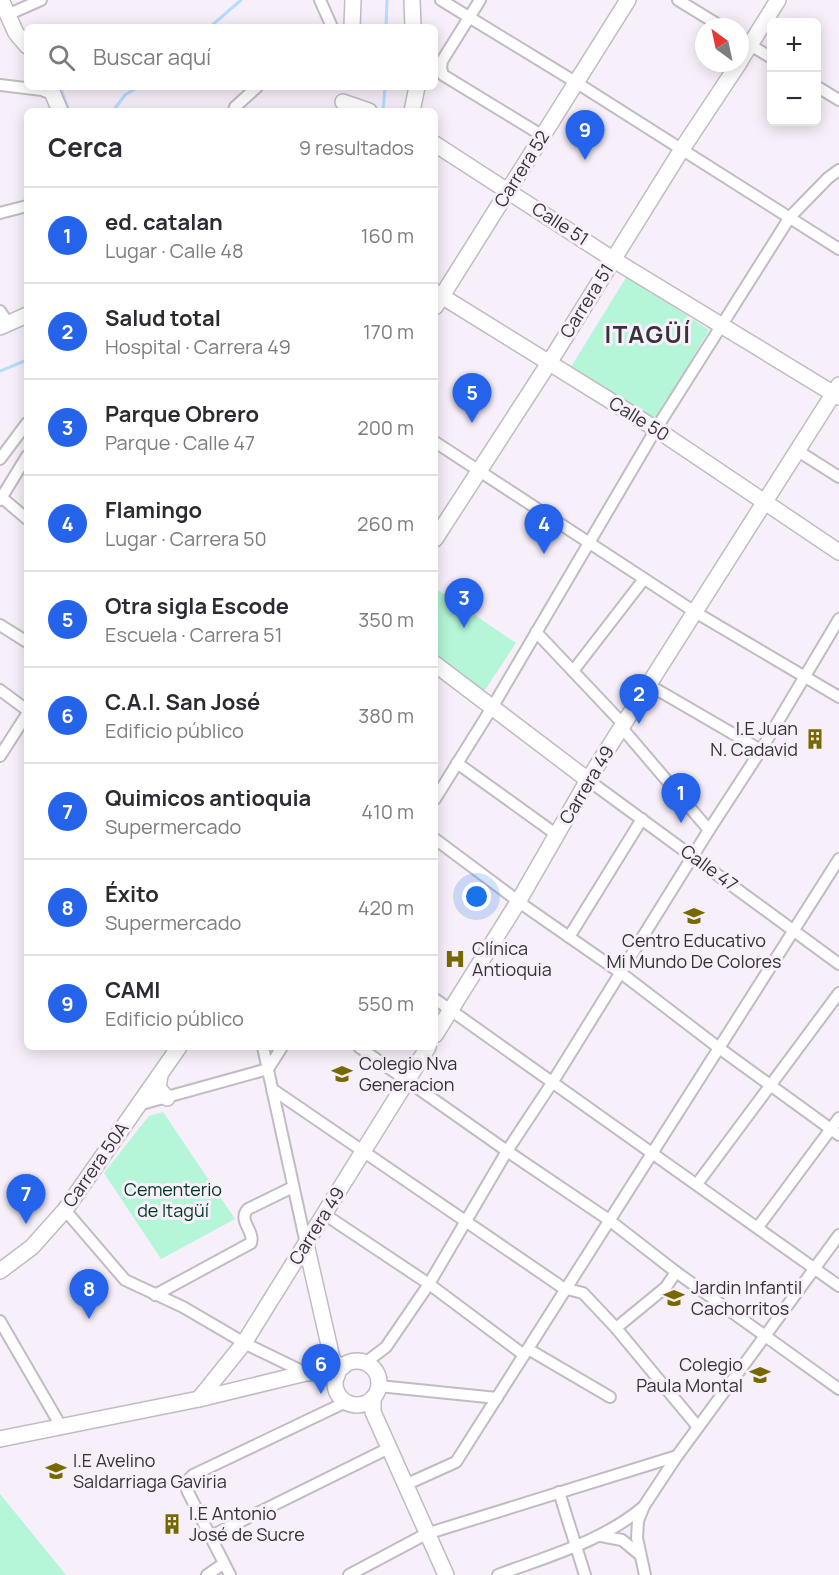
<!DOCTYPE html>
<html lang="es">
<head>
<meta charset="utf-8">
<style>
	:root { --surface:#fff; --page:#f2f2f3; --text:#2b2b33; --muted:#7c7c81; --line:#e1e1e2; --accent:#2563eb }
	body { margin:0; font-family:Manrope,sans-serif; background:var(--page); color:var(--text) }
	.controls { position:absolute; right:18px; top:18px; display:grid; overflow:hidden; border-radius:9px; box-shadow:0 3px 15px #0003 }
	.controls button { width:54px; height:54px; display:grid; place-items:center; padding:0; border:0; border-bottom:2px solid var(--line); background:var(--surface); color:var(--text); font:30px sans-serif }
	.compass { position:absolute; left:695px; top:18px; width:54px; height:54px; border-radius:50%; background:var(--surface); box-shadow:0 3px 15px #0003; rotate:327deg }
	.you { position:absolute; left:477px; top:897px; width:21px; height:21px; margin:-15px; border:4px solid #fff; border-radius:50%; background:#1a73e8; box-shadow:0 0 0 9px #1a73e833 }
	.badge { display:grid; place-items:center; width:39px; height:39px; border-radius:50%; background:var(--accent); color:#fff; font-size:20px; font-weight:700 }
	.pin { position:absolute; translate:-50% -50px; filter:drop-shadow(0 2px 3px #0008) }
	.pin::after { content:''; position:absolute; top:32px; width:21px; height:18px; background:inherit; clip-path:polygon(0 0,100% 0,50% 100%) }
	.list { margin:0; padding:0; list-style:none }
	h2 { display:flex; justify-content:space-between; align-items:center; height:78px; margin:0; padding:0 24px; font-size:26px }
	h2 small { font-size:20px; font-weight:400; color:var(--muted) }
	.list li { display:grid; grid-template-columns:39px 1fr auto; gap:18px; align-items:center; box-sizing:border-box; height:96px; padding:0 24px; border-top:2px solid var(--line) }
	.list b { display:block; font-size:22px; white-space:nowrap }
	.list p { margin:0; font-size:20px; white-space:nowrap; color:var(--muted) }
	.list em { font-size:20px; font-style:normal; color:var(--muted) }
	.icon { flex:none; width:33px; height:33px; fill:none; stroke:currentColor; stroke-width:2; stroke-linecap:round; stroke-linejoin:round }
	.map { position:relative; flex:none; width:839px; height:1575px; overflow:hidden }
	.search { position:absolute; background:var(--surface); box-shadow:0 3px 15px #0003; left:24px; top:24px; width:414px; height:66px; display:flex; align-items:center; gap:15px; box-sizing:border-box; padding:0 21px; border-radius:9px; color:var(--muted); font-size:22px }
	.panel { position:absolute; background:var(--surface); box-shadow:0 3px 15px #0003; left:24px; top:108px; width:414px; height:942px; border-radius:9px }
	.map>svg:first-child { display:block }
	.green { fill:#b4f6d7 }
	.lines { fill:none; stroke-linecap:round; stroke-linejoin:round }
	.stream { stroke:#b5ddff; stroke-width:3 }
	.street-casing { stroke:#c2bbc4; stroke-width:14 }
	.secondary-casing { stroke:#c2bbc4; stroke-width:18 }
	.street { stroke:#fff; stroke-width:10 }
	.secondary { stroke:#fff; stroke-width:15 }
	.labels { text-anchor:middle; stroke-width:6; stroke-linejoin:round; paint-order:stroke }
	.street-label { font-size:18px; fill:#353236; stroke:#f7eff9 }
	.poi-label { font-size:18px; fill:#353236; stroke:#f7eff9; text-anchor:start }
	.park-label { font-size:18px; fill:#003825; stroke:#f7eff9 }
	.district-label { font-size:24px; font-weight:bold; letter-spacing:1.5px; fill:#38323a; stroke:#f7eff9 }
</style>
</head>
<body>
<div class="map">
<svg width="839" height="1575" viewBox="0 0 839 1575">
	<rect width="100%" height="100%" fill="#f7eff9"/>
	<g class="green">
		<polygon points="627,276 709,330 656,419 571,367"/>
		<polygon points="435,588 516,643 483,693 435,659"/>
		<polygon points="163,1112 235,1219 161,1259 104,1173 149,1116"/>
		<polygon points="0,1494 66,1575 0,1575"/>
	</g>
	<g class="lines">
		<g class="stream">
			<polyline points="210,27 241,0"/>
			<polyline points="386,27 387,0"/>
			<polyline points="60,87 69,111"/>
			<polyline points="113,111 125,95 138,87"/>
			<polyline points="383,111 385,87"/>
			<polyline points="0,371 27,360"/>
		</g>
		<g class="street-casing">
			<g id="street">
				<polyline points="320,0 332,27"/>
				<polyline points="441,0 577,83 839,249"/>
				<polyline points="480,0 442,61 441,68 443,75 543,136"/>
				<polyline points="678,0 722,27"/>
				<polyline points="7,15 41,0"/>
				<polyline points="740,39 772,58"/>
				<polyline points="0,85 42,90 52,94"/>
				<polyline points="816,86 839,100"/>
				<polyline points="234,111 235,107 257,87"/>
				<polyline points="0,213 27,206"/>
				<polyline points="0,311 8,323"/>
				<polyline points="435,442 695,612 839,697"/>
				<polyline points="798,451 839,477"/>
				<polyline points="0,459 27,423"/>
				<polyline points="0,496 27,519"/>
				<polyline points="0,500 27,456"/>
				<polyline points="0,625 27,642"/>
				<polyline points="536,632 624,725"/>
				<polyline points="573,671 644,579"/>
				<polyline points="649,685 761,750"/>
				<polyline points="0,690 27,710"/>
				<polyline points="622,728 709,830"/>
				<polyline points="0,756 27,714"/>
				<polyline points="457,763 557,835"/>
				<polyline points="588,780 839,964"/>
				<polyline points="435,799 493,706 656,429 790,217 828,178 839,170"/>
				<polyline points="435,839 526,907 621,973 719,1048 839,1135"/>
				<polyline points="569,937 642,819"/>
				<polyline points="435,999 839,1286"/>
				<polyline points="263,1047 306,1244"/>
				<polyline points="359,1047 507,1151 609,1220 676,1272 839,1389"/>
				<polyline points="272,1089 556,1283 563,1288 583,1293 616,1328 698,1427"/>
				<polyline points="138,1105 268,1069 282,1047"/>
				<polyline points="697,1184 839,993"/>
				<polyline points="65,1210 125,1280 183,1307 248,1345 306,1373"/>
				<polyline points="324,1214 429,1284 524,1355"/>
				<polyline points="758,1227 839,1118"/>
				<path d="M155 1295 251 1243C255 1231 237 1220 248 1209L293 1187"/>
				<polyline points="0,1321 62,1428"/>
				<polyline points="616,1328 666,1287 676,1272"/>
				<polyline points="528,1349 610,1397"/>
				<polyline points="365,1363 386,1347 429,1284 507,1151 552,1083 709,830 761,750 839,619"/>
				<polyline points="379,1386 497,1398"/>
				<polyline points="405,1485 456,1462 839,859"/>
				<polyline points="559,1492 585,1575"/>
				<polyline points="601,1536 622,1540 639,1554"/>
				<polyline points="209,1537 389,1448"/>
				<polyline points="207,1575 223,1564"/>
				<polyline points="230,1575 187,1490 187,1481 193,1475 346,1402"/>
				<polyline points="349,1575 426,1534 677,1456"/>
				<path d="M498 1575C548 1556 601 1542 642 1508"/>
				<polyline points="645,1575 637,1538 638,1521 644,1506 677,1456 839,1235"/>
			</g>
		</g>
		<g class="secondary-casing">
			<g id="secondary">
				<polyline points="1,0 16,33 27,46"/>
				<polyline points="412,0 413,27"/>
				<polyline points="352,27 353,0"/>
				<polyline points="740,61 778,0"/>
				<polyline points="50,87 60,111"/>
				<polyline points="343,102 369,111"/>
				<polyline points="412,111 417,87"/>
				<polyline points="435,144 614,260 839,397"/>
				<polyline points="435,292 656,429 839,552"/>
				<polyline points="435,307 628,0"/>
				<polyline points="0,327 27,315"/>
				<polyline points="435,539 549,363 682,149 739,63"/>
				<polyline points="435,664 588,780"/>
				<polyline points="435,1035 518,902 588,780 839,385"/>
				<polyline points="160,1075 158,1088 167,1098"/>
				<polyline points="306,1244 332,1358 336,1364 344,1366"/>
				<polyline points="0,1271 32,1247 65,1210 179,1047"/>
				<circle cx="357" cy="1383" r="22"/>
				<polyline points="373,1398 373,1412 446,1575"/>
				<polyline points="199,1399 244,1343 428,1047"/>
				<polyline points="0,1439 199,1399 306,1373 326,1372 337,1376"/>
			</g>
		</g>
		<use href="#street" class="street"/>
		<use href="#secondary" class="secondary"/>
	</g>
	<defs>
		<g id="building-bare" transform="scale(1.62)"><path d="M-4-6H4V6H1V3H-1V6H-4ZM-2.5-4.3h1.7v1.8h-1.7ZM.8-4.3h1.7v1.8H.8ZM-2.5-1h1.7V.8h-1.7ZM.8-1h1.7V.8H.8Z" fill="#766900" stroke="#f7eff9" stroke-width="2.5" paint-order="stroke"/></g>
		<g id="school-bare" transform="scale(1.62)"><path d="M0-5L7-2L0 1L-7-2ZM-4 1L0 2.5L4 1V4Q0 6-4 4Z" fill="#766900" stroke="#f7eff9" stroke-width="2.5" paint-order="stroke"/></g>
		<g id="hospital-bare" transform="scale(1.62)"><path d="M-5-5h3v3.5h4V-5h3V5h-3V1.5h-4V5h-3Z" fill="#766900" stroke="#f7eff9" stroke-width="2.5" paint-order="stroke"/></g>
	</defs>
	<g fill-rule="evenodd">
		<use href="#building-bare" x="815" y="739"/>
		<use href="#school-bare" x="694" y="916"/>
		<use href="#hospital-bare" x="455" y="959"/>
		<use href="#school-bare" x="342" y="1074"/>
		<use href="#school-bare" x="674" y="1298"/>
		<use href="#school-bare" x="760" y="1375"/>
		<use href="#school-bare" x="56" y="1471"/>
		<use href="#building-bare" x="172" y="1524"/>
	</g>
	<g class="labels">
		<g class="street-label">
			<text transform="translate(522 169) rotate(-58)" y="6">Carrera 52</text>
			<text transform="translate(560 224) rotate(33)" y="6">Calle 51</text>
			<text transform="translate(587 301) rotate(-58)" y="6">Carrera 51</text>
			<text transform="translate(639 419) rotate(32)" y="6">Calle 50</text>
			<text transform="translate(587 785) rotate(-59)" y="6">Carrera 49</text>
			<text transform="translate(709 868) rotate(36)" y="6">Calle 47</text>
			<text transform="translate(96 1165) rotate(-55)" y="6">Carrera 50A</text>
			<text transform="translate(317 1226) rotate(-58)" y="6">Carrera 49</text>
		</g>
		<g class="poi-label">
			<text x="798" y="735" text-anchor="end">I.E Juan<tspan x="798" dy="21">N. Cadavid</tspan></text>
			<text x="694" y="947" text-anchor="middle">Centro Educativo<tspan x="694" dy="21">Mi Mundo De Colores</tspan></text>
			<text x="472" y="955">Clínica<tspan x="472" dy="21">Antioquia</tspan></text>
			<text x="359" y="1070">Colegio Nva<tspan x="359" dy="21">Generacion</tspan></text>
			<text x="691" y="1294">Jardin Infantil<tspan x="691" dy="21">Cachorritos</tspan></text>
			<text x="743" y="1371" text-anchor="end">Colegio<tspan x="743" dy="21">Paula Montal</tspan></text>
			<text x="73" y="1467">I.E Avelino<tspan x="73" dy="21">Saldarriaga Gaviria</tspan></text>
			<text x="189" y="1520">I.E Antonio<tspan x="189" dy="21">José de Sucre</tspan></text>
		</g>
		<g class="park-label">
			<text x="173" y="1196">Cementerio<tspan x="173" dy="21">de Itagüí</tspan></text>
		</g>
		<g class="district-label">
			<text x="648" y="343">ITAGÜÍ</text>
		</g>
	</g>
</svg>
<div class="controls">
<button>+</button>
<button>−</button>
</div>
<svg class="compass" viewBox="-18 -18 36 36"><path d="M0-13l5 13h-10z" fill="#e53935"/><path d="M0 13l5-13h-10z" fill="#7c7c81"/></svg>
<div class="you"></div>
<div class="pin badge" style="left:681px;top:823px">1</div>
<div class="pin badge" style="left:639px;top:724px">2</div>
<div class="pin badge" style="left:464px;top:628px">3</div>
<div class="pin badge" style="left:544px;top:554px">4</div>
<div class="pin badge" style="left:472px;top:423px">5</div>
<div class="pin badge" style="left:321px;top:1394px">6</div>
<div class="pin badge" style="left:26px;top:1224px">7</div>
<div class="pin badge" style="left:89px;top:1319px">8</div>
<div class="pin badge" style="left:585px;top:160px">9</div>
<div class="search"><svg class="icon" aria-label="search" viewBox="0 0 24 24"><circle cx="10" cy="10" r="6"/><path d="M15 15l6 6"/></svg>Buscar aquí</div>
<section class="panel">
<h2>Cerca<small>9 resultados</small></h2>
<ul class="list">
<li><span class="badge">1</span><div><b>ed. catalan</b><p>Lugar · Calle 48</p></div><em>160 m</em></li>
<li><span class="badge">2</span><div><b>Salud total</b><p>Hospital · Carrera 49</p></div><em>170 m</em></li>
<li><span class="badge">3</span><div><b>Parque Obrero</b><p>Parque · Calle 47</p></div><em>200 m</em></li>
<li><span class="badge">4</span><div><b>Flamingo</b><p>Lugar · Carrera 50</p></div><em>260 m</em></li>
<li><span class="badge">5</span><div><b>Otra sigla Escode</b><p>Escuela · Carrera 51</p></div><em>350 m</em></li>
<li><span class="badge">6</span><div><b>C.A.I. San José</b><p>Edificio público</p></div><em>380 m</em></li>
<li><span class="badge">7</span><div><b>Quimicos antioquia</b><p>Supermercado</p></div><em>410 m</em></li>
<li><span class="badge">8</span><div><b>Éxito</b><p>Supermercado</p></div><em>420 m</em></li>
<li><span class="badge">9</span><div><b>CAMI</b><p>Edificio público</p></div><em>550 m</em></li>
</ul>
</section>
</div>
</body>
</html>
